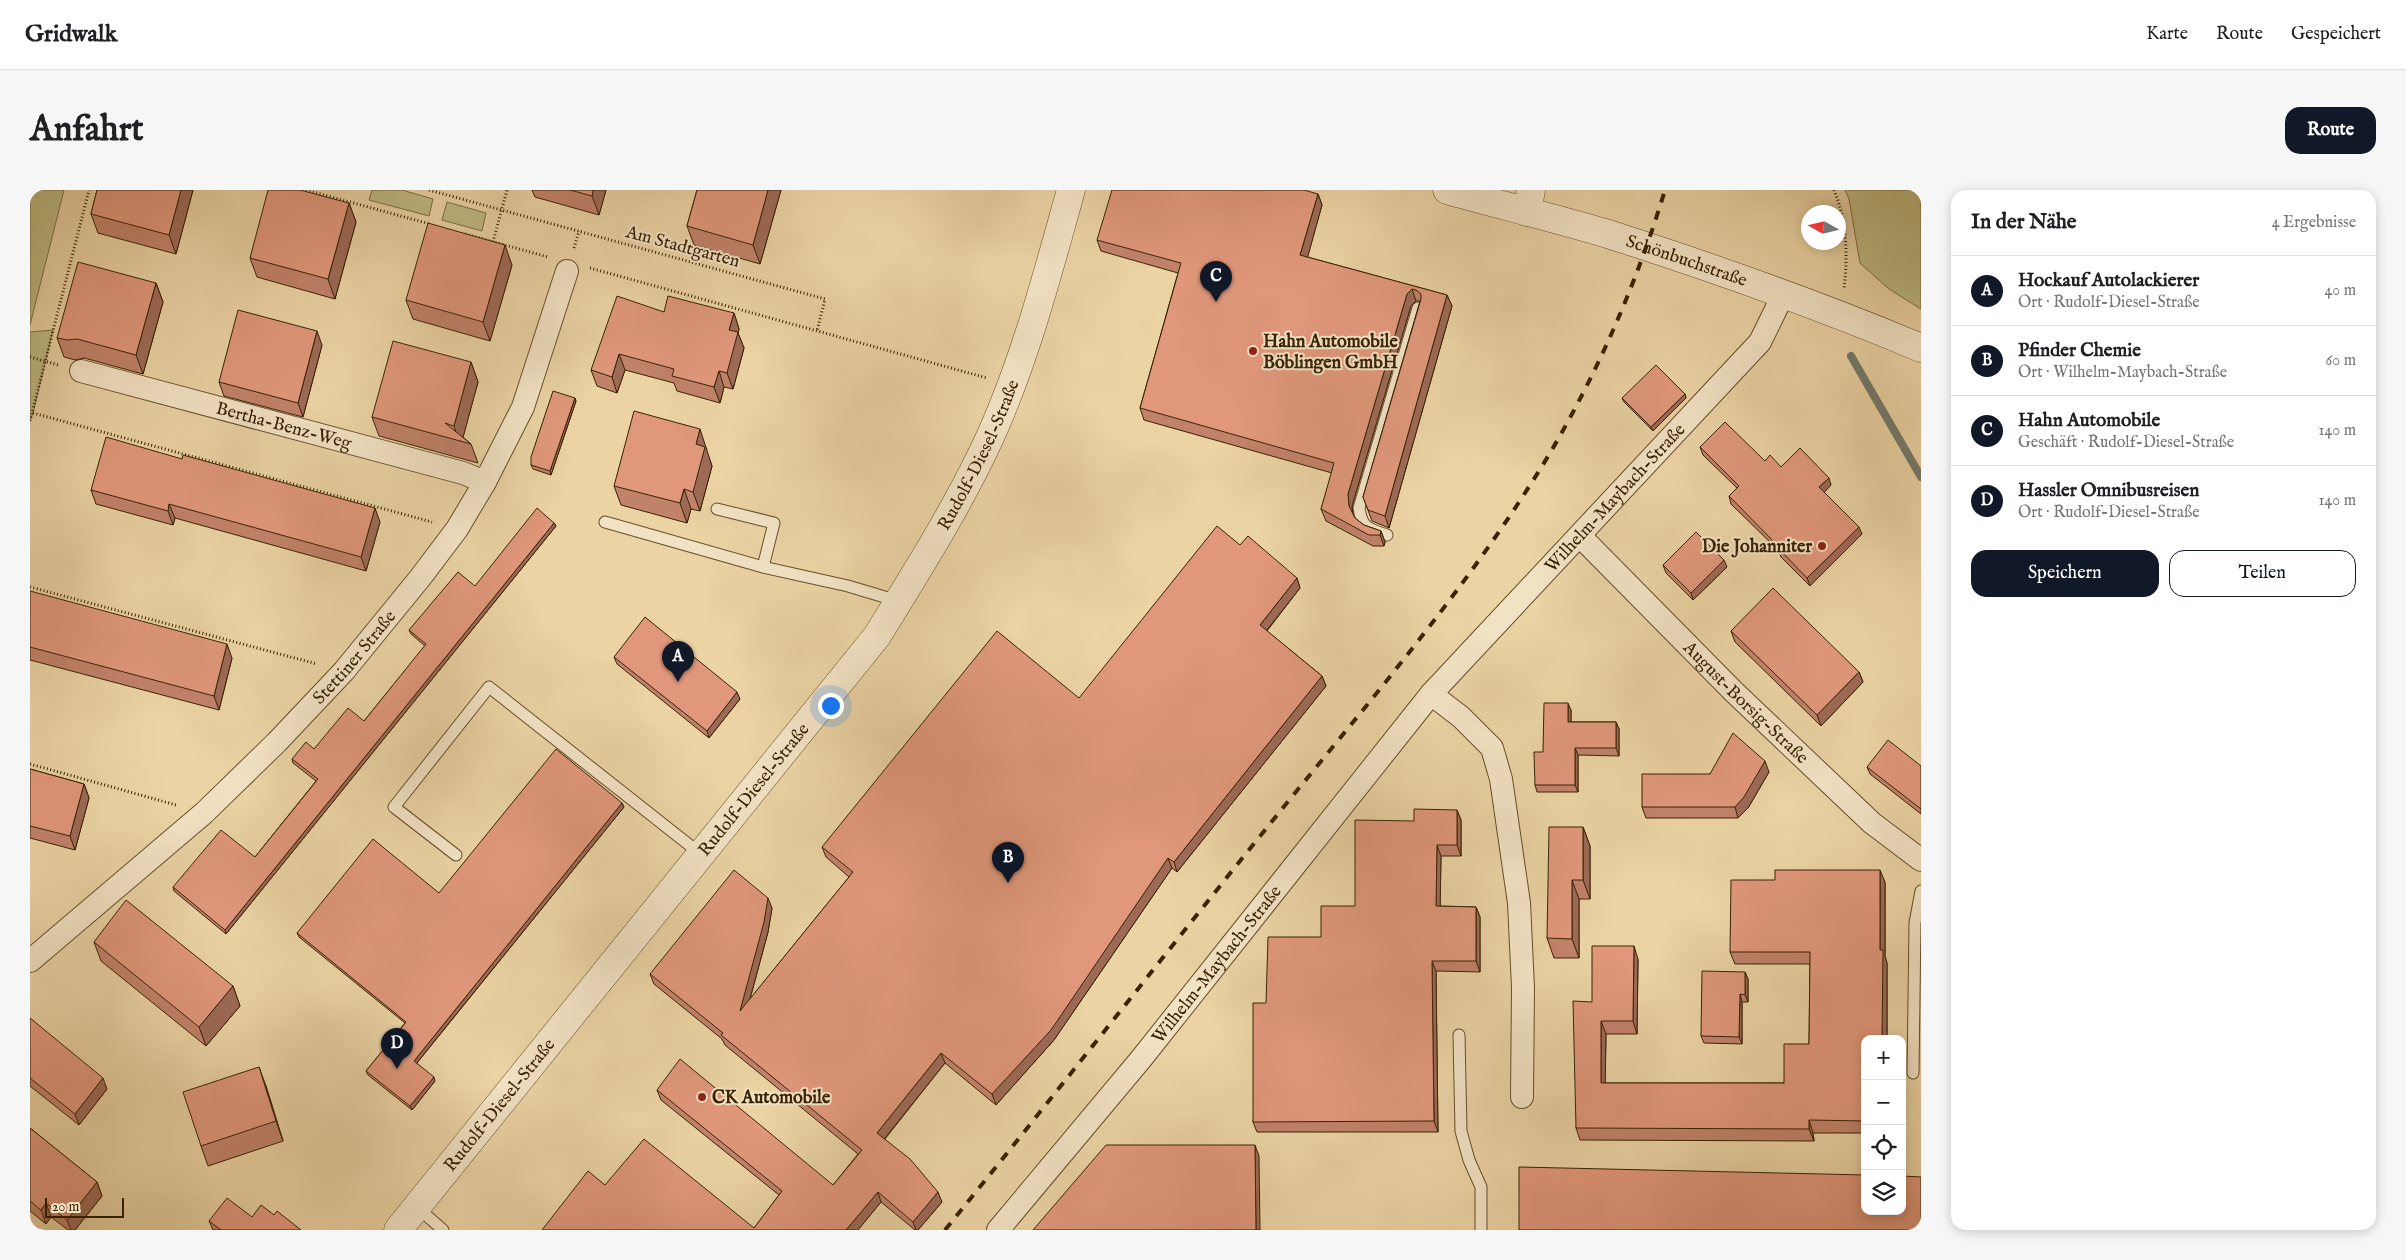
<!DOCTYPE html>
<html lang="de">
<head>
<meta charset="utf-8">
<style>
	:root { --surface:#fff; --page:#f6f6f6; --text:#202124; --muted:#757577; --line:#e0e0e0; --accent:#111827 }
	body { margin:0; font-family:"IM FELL English",serif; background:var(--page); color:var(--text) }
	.controls { position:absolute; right:15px; bottom:15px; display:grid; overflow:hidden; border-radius:10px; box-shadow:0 2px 12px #0003 }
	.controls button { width:45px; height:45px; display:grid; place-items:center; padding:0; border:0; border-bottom:1px solid var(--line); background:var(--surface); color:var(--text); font:25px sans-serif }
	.compass { position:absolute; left:1771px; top:15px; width:45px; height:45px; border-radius:50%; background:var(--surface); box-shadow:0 2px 12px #0003; rotate:278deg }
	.scale { position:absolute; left:15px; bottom:12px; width:79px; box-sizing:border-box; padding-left:5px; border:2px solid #382303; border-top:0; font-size:14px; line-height:18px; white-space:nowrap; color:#382303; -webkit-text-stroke:4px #f2e2c4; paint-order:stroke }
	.you { position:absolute; left:800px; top:515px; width:18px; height:18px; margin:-12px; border:4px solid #fff; border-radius:50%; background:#1a73e8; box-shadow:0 0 0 8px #1a73e833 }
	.badge { display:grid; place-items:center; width:32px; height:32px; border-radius:50%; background:var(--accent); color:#fff; font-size:16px; font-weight:700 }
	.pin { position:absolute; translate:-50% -41px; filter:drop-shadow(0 1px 2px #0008) }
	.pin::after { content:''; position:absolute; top:26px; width:18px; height:15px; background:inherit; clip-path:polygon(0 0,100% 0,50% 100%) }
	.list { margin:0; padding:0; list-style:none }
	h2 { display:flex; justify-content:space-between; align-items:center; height:65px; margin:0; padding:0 20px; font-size:21px }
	h2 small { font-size:16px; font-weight:400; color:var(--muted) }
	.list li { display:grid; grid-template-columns:32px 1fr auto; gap:15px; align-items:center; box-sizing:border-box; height:70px; padding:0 20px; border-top:1px solid var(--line) }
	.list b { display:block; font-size:19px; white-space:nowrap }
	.list p { margin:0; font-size:16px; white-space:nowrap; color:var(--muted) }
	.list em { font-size:16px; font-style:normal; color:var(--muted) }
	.actions { display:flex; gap:10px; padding:15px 20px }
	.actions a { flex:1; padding:11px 0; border:1px solid var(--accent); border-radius:15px; text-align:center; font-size:18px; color:var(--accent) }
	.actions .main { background:var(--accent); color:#fff }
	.icon { flex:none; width:28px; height:28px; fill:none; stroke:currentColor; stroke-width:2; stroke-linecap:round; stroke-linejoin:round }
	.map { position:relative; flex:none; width:1891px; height:1040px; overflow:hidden; border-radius:15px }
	header { display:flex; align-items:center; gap:30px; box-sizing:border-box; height:70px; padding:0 25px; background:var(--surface); border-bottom:1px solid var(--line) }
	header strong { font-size:24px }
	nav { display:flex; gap:28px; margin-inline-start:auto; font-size:18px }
	.intro { display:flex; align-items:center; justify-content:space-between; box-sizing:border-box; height:120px; padding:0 30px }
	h1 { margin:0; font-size:35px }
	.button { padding:12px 22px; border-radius:15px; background:var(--accent); color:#fff; font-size:18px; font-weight:700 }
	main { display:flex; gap:30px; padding:0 30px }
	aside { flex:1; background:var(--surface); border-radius:15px; box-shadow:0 2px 12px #0003 }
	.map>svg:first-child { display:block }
	.green { fill:#beba81; stroke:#7b6e42 }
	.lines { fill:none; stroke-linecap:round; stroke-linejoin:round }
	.stream { stroke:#747b6b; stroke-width:8 }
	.service-casing { stroke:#654f2b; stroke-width:13 }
	.minor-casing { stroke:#654f2b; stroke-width:24 }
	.tertiary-casing { stroke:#654f2b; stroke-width:29 }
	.path { stroke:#382303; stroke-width:3; stroke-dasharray:1 2.5; stroke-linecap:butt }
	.service { stroke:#f2e2c4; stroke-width:11 }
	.minor { stroke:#f2e2c4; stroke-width:22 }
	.tertiary { stroke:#f2e2c4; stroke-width:28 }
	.rail { stroke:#382303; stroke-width:4; stroke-dasharray:9 9; stroke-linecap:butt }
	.wall { fill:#c1826a; stroke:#382303 }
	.shaded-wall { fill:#9d6a56; stroke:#382303 }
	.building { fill:#e0977b; stroke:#382303 }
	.poi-dot { fill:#8f2418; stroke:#f2e2c4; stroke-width:2 }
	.labels { text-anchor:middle; stroke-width:4; stroke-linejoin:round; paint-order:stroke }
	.street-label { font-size:18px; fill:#382303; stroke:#f2e2c4 }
	.poi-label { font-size:18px; font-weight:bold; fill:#382303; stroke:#f2e2c4; text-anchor:start }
</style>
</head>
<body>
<header>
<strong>Gridwalk</strong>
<nav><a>Karte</a><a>Route</a><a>Gespeichert</a></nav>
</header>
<div class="intro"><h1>Anfahrt</h1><a class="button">Route</a></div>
<main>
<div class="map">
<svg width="1891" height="1040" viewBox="0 0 1891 1040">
	<rect width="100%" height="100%" fill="#ebd3a4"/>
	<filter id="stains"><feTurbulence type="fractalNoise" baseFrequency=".004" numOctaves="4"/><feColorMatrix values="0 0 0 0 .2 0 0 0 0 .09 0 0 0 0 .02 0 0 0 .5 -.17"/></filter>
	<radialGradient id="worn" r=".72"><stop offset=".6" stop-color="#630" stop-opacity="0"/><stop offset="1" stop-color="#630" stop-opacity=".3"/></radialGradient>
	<g class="green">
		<polygon points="0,0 34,0 0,135"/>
		<polygon points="342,0 372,0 403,9 399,26 339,10"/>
		<polygon points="1815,0 1891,0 1891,119 1859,99 1830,73 1819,9"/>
		<polygon points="417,12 456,23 452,41 412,30"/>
		<polygon points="23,140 3,223 0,231 0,142"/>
	</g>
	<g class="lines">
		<polyline class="stream" points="1821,166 1891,287"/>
		<g class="service-casing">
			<g id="service">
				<polyline points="687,319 744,333 733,377"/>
				<polyline points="575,332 733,377 818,396 868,411"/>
				<path d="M1357 345C1339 339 1332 339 1329 318L1388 118"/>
				<polyline points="426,665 364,617 459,497 672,665"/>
				<polyline points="1429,845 1431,941 1439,970 1451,997 1451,1040"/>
				<polyline points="1883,883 1885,733 1891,701"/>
				<polyline points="387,1017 413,1040"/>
			</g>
		</g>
		<g class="minor-casing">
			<g id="minor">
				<path id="s1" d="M51 181 433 283 455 292"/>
				<path id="s2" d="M1550 346 1704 502 1842 633 1891 670"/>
				<polyline points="1401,504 1431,527 1462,558 1471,589 1489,713 1493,798 1492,907"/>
				<path id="s3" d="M0 771 174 623 247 552 314 481 390 388 427 339 455 292 493 217 537 81"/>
				<path id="s4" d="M968 1040 1111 869 1401 504 1730 152 1754 103"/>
			</g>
		</g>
		<g class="tertiary-casing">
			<g id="tertiary">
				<path id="s5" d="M1417 0C1470 15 1525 28 1578 44 1684 78 1789 115 1891 158"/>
				<polyline points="1497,22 1501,0"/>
				<path id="s6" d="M368 1040 847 446C887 381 929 315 961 245 996 167 1018 82 1041 0"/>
			</g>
		</g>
		<g class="path">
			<polyline points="276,0 400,34"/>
			<polyline points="399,0 795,109 787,141"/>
			<path d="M1804 0C1817 31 1818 66 1814 99"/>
			<polyline points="435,44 518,67"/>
			<polyline points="463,52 477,0"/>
			<polyline points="544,58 549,41"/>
			<polyline points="560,78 957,188"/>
			<polyline points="0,167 28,175"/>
			<polyline points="3,223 402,332"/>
			<polyline points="0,231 59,0"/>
			<polyline points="0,397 287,474"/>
			<polyline points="0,574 146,615"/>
		</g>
		<use href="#service" class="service"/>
		<use href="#minor" class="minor"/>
		<use href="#tertiary" class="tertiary"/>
		<path class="rail" d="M915 1040C1024 906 1130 770 1239 635 1336 515 1440 396 1520 263 1569 180 1607 92 1635 0"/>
	</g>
	<g class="wall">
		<polygon points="67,0 163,0 146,64 68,43 61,24"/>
		<polygon points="502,0 576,0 569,25 505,7"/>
		<polygon points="667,0 751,0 730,74 664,55 657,36"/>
		<polygon points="1288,4 1292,15 1277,67 1417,105 1422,116 1359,338 1342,331 1333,307 1390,111 1386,111 1381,116 1322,316 1323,324 1325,328 1334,335 1351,341 1355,352 1354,356 1343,356 1296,331 1291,319 1302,283 1114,230 1110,218 1148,83 1071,61 1067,50"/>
		<polygon points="319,13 326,32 305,109 227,87 220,68"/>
		<polygon points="482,75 460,151 383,129 376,110"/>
		<polygon points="126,93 133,112 113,184 54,168 45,170 34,167 27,148"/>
		<polygon points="634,122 704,123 709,139 708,143 714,158 703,199 694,197 690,213 647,201 644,193 595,180 587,203 567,196 561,180"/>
		<polygon points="292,155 273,227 194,206 189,192"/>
		<polygon points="441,172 448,192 433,247 441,254 448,273 349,246 342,227"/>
		<polygon points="1655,204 1656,208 1623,241 1594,212 1592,208"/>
		<polygon points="546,211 521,285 503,279 501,275"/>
		<polygon points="1670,257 1735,271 1801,295 1794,302 1832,344 1780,396 1751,367 1749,361 1701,314 1699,306 1707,298 1673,265"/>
		<polygon points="677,258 676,260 682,276 670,321 661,319 657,333 591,315 584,296"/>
		<polygon points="61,300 350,332 336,381 145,328 143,335 66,314"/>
		<polygon points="524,333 526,336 196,744 144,701 143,697 225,667 286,591 263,573 262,569 284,559 334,531 395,456 381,444 379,440 445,396"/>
		<polygon points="1210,355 1267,388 1270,398 1237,441 1292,486 1296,496 1147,682 1142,678 1024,850 966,915 915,873 855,949 912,1012 888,1040 885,1040 851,1012 828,1040 512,1040 575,995 724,1038 749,1005 631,910 627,900 803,995 828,964 695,855 692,849 624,794 620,784 742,718 738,742 720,809 819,687 796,667 792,657 1049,508"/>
		<polygon points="1633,375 1697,377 1663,410 1636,383"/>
		<polygon points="0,401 202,468 189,520 0,470"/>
		<polygon points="1701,441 1829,482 1833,492 1791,536 1705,452"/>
		<polygon points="584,467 710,509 679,548 587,474"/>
		<polygon points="1541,520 1541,532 1586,532 1589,539 1589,566 1548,565 1548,602 1507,602 1505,595 1513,562"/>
		<polygon points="1891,576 1891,624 1840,584 1837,577"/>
		<polygon points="0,579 54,594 59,608 45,660 0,648"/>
		<polygon points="1739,582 1718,618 1708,628 1616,628 1612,617 1680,584"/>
		<polygon points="592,613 594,617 387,873 405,891 382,920 338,885 336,881 375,833 269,747 267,743 409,703"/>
		<polygon points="1427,620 1431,630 1431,666 1411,666 1410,716 1446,717 1450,727 1450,782 1406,781 1408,942 1227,942 1223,932 1236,813 1291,747 1325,716 1384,631"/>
		<polygon points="1553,637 1560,656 1560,709 1549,709 1549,768 1524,768 1517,748"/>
		<polygon points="1855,692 1855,766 1857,773 1857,849 1835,849 1835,943 1783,943 1784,951 1550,950 1546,938 1562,812 1608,769 1607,844 1576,844 1575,893 1754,893 1779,854 1780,774 1705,774 1700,762"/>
		<polygon points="64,752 203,796 210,816 176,856 71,771"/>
		<polygon points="1715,782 1718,789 1718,812 1712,812 1712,854 1674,853 1671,846"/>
		<polygon points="0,828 77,899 49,935 0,896"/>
		<polygon points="236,896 253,951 178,976 171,956"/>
		<polygon points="0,938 67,992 72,1006 45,1040 38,1040 21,1027 16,1034 0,1021"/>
		<polygon points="244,1025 271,1040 183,1040 179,1031"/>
	</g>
	<g class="shaded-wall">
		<polygon points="151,0 163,0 146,64 139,45"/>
		<polygon points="563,0 576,0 569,25 562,6"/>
		<polygon points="738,0 751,0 730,74 723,55"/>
		<polygon points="1288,4 1292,15 1275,77 1270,65"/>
		<polygon points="319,13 326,32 305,109 298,89"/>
		<polygon points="475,55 482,75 460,151 453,132"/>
		<polygon points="126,93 133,112 113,184 106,165"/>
		<polygon points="1382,99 1386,111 1381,116 1322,316 1323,327 1319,316 1318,304 1377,104"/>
		<polygon points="1417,105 1422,116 1359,338 1355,326"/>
		<polygon points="704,123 709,139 708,143 714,158 703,199 697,183 699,140"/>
		<polygon points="287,141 292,155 273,227 268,213"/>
		<polygon points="589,164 595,180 587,203 582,187"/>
		<polygon points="441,172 448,192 432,251 429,251 424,236"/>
		<polygon points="689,181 694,197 690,213 684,197"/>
		<polygon points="1655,204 1656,208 1623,241 1621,237"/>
		<polygon points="545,208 546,211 521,285 520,281"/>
		<polygon points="670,239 682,276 670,321 663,302 666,254"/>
		<polygon points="1799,288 1801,295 1792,305 1789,297"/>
		<polygon points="654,299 661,319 657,333 650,313"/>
		<polygon points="139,314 145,328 143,335 138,321"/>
		<polygon points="345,318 350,332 336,381 331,367"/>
		<polygon points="524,333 526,336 196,744 195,740"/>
		<polygon points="1829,337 1832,344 1780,396 1777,388"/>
		<polygon points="1351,341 1355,352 1354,356 1350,345"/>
		<polygon points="1694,370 1697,377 1663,410 1661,403"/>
		<polygon points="1267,388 1270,398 1233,445 1230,435"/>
		<polygon points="197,454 202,468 189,520 184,506"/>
		<polygon points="1829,482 1833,492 1791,536 1787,525"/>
		<polygon points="1292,486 1296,496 1147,682 1144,672"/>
		<polygon points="707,502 710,509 679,548 677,541"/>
		<polygon points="1538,513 1541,520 1541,539 1538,532"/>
		<polygon points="1586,532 1589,539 1589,566 1586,558"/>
		<polygon points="1545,558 1548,565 1548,602 1545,595"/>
		<polygon points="1735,571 1739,582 1718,618 1708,628 1705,617"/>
		<polygon points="54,594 59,608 45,660 40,646"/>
		<polygon points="592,613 594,617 385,875 384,871"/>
		<polygon points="1427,620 1431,630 1431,666 1427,655"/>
		<polygon points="1553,637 1560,656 1560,709 1553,690"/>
		<polygon points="1407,655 1411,666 1410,727 1406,716"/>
		<polygon points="1138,668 1142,678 1024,850 966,915 962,904"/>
		<polygon points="1850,680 1855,692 1855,766 1857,773 1857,849 1852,849 1850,760"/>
		<polygon points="1542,690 1549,709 1549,768 1542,749"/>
		<polygon points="738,708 742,718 738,742 714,831 710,821"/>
		<polygon points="1446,717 1450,727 1450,782 1446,771"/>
		<polygon points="1604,756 1608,769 1607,844 1603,831"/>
		<polygon points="1402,771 1406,781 1408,942 1404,931"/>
		<polygon points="1715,782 1718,789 1718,812 1715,805"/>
		<polygon points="203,796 210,816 176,856 169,837"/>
		<polygon points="1710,804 1712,812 1712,854 1709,847"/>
		<polygon points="1571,831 1576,844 1575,905 1571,893"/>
		<polygon points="911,863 915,873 851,953 847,943"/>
		<polygon points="229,877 236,896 253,951 246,931"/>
		<polygon points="404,887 405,891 382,920 380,916"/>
		<polygon points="73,888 77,899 49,935 45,924"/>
		<polygon points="1779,930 1783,943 1784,951 1779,939"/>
		<polygon points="1225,955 1229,966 1230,1040 1226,1040"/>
		<polygon points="67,992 72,1006 45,1040 41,1040 37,1030"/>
		<polygon points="848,1002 851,1012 828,1040 816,1040"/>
		<polygon points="908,1002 912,1012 888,1040 886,1040 883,1032"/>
		<polygon points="16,1013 21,1027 16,1034 11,1020"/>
	</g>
	<g class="building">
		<polygon points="67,0 151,0 139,45 61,24"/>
		<polygon points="238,0 270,0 319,13 298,89 220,68"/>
		<polygon points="540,0 563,0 562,6"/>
		<polygon points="667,0 738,0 723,55 657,36"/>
		<polygon points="1082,0 1274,0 1288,4 1270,65 1417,105 1355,326 1338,320 1333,307 1391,109 1391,104 1386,100 1382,99 1377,104 1318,304 1319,316 1325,328 1334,335 1351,341 1350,345 1339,345 1291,319 1304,273 1110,218 1151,73 1067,50"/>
		<polygon points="398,33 475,55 453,132 376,110"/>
		<polygon points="48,72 126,93 106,165 47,149 38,150 27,148"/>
		<polygon points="587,106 634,122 638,106 704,123 699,140 708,142 697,183 689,181 684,197 642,186 644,179 589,164 582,187 561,180"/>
		<polygon points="208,120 287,141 268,213 189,192"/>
		<polygon points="363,151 441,172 424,236 415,233 441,254 342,227"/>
		<polygon points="1626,175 1655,204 1621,237 1592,208"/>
		<polygon points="523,201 545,208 520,281 501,275 501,267"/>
		<polygon points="604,221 670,239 666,254 675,257 663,302 654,299 650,313 584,296"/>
		<polygon points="1695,232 1735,271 1740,265 1751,277 1770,258 1799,288 1789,297 1829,337 1777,388 1749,359 1750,358 1699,306 1709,296 1670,257"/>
		<polygon points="76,247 152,269 153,265 345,318 331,367 139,314 138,321 61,300"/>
		<polygon points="507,318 524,333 195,740 143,697 191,640 225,667 288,589 262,569 276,552 284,559 318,518 334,531 396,454 379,440 428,382 445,396"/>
		<polygon points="1187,336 1210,355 1218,346 1267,388 1230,435 1292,486 1144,672 1138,668 1021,840 962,904 911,863 847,943 880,969 908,1002 883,1032 848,1002 816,1040 512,1040 558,981 575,995 614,949 724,1038 752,1001 627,900 650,869 803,995 832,960 691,845 693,843 620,784 704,680 738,708 734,732 710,821 823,682 792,657 967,441 1049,508"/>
		<polygon points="1666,342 1694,370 1661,403 1633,375"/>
		<polygon points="1743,398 1829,482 1787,525 1701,441"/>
		<polygon points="0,401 197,454 184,506 0,457"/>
		<polygon points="615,427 707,502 677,541 584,467"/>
		<polygon points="1514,513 1538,513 1538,532 1586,532 1586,558 1545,558 1545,595 1505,595 1504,562 1513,562"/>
		<polygon points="1703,543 1735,571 1714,607 1705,617 1612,617 1612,584 1680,584"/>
		<polygon points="1858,550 1891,576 1891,619 1837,577"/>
		<polygon points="526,559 592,613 384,871 404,887 380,916 336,881 376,832 267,743 343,649 409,703"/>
		<polygon points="0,579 54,594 40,646 0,636"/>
		<polygon points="1384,619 1427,620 1427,655 1407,655 1406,716 1446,717 1446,771 1402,771 1404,931 1223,932 1223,813 1236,813 1238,747 1291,747 1291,716 1325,716 1325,630 1384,631"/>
		<polygon points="1519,637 1553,637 1553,690 1542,690 1542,749 1517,748"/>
		<polygon points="1745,680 1850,680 1850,760 1853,760 1852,849 1835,849 1835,931 1779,930 1779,939 1546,938 1543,811 1562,812 1562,756 1604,756 1603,831 1571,831 1571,893 1754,893 1754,854 1779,854 1780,762 1700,762 1701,690 1745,690"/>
		<polygon points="96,710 203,796 169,837 64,752"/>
		<polygon points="1672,781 1715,782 1715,805 1710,804 1709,847 1671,846"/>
		<polygon points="0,828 73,888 45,924 0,888"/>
		<polygon points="229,877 246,931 171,956 153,902"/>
		<polygon points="0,938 67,992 37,1030 16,1013 11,1020 0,1011"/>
		<polygon points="1076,955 1225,955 1226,1040 1003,1040"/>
		<polygon points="1489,977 1835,985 1835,1021 1872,1021 1872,986 1891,987 1891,1040 1489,1040"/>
		<polygon points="197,1008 222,1027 231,1015 244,1025 247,1021 271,1040 191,1040 179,1031"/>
	</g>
	<g class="poi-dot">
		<circle cx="1223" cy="161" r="5"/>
		<circle cx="1792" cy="356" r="5"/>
		<circle cx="672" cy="907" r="5"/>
	</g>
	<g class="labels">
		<g class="street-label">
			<text transform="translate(653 56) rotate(15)" y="6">Am Stadtgarten</text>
			<text dy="6" stroke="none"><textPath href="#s5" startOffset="250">Schönbuchstraße</textPath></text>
			<text dy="6" stroke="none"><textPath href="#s1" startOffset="210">Bertha-Benz-Weg</textPath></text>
			<text dy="6" stroke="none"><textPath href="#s6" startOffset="971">Rudolf-Diesel-Straße</textPath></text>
			<text dy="6" stroke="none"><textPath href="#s4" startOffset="958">Wilhelm-Maybach-Straße</textPath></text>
			<text dy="6" stroke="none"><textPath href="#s3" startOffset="445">Stettiner Straße</textPath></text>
			<text dy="6" stroke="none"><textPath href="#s2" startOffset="235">August-Borsig-Straße</textPath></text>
			<text dy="6" stroke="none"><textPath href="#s6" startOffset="566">Rudolf-Diesel-Straße</textPath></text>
			<text dy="6" stroke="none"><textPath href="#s4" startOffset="344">Wilhelm-Maybach-Straße</textPath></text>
			<text dy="6" stroke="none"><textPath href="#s6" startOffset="161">Rudolf-Diesel-Straße</textPath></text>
		</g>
		<g class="poi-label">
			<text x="1233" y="157">Hahn Automobile<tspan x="1233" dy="21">Böblingen GmbH</tspan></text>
			<text x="1782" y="362" text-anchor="end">Die Johanniter</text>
			<text x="682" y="913">CK Automobile</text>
		</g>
	</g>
	<rect width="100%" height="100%" filter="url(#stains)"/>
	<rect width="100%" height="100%" fill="url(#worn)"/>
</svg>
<div class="controls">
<button>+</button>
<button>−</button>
<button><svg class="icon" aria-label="locate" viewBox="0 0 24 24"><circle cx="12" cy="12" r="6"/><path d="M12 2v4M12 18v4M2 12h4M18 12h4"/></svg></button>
<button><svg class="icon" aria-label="layers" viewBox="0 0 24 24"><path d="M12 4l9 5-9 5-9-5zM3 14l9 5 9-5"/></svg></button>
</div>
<svg class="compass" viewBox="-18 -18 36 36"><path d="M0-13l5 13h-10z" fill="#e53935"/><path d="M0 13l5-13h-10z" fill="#757577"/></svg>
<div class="scale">20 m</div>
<div class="you"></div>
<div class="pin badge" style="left:648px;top:492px">A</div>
<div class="pin badge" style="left:978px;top:693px">B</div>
<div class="pin badge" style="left:1186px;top:112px">C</div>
<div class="pin badge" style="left:367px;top:879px">D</div>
</div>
<aside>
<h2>In der Nähe<small>4 Ergebnisse</small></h2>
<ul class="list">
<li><span class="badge">A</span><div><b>Hockauf Autolackierer</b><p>Ort · Rudolf-Diesel-Straße</p></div><em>40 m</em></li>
<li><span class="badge">B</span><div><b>Pfinder Chemie</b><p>Ort · Wilhelm-Maybach-Straße</p></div><em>60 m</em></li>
<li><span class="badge">C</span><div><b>Hahn Automobile</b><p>Geschäft · Rudolf-Diesel-Straße</p></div><em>140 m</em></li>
<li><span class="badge">D</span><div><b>Hassler Omnibusreisen</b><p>Ort · Rudolf-Diesel-Straße</p></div><em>140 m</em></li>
</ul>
<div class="actions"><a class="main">Speichern</a><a>Teilen</a></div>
</aside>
</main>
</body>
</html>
